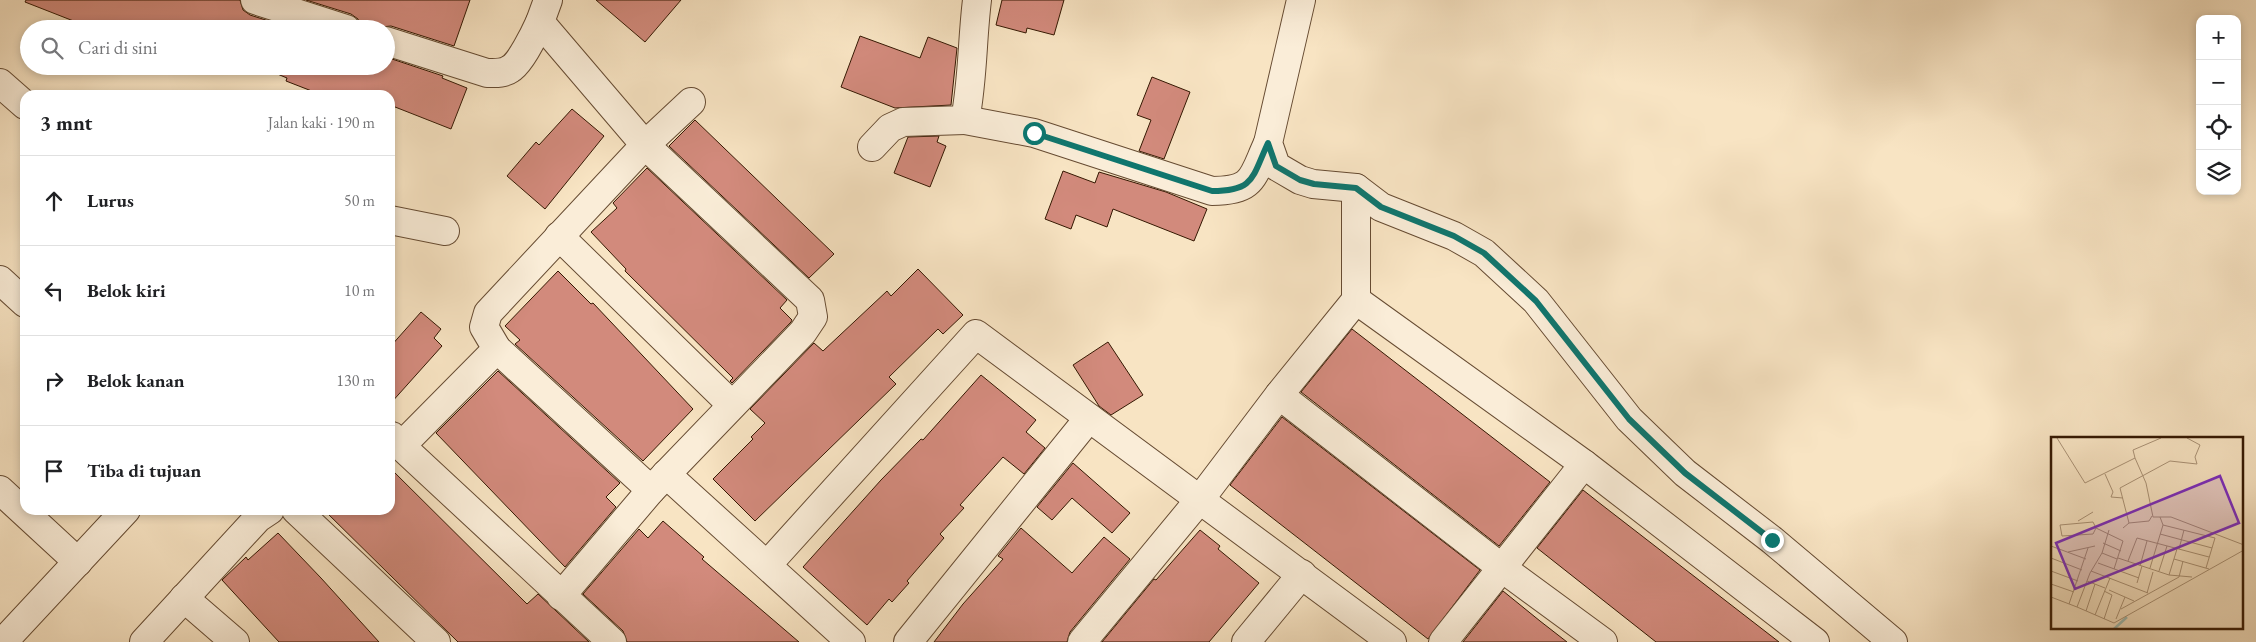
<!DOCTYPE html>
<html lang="id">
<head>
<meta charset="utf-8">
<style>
	:root { --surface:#fff; --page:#f6f6f6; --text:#202124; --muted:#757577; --line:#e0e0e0 }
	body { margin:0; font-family:"EB Garamond",serif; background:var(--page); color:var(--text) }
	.controls { position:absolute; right:15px; top:15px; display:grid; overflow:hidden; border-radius:10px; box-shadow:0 2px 8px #0003 }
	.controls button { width:45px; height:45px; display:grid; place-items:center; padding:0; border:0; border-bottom:1px solid var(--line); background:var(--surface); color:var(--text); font:25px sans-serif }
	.stop { position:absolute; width:15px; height:15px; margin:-11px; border:4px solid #0f766e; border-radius:50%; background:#fff }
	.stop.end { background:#0f766e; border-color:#fff; box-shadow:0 1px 5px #0008 }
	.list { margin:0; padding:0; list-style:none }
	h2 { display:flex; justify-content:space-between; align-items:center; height:65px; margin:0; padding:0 20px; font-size:21px }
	h2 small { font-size:16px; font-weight:400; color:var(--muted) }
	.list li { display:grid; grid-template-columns:32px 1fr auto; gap:15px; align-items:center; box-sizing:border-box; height:90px; padding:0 20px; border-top:1px solid var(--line) }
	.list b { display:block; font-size:19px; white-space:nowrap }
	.list em { font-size:16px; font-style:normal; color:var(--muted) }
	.icon { flex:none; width:28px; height:28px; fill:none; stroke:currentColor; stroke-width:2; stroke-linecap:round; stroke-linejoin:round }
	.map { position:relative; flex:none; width:2256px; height:642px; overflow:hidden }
	.search { position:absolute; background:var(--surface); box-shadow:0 2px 8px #0003; left:20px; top:20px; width:375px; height:55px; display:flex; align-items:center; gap:12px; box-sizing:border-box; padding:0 18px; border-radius:28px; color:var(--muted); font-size:19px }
	.panel { position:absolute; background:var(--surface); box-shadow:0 2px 8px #0003; left:20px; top:90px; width:375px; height:425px; border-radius:15px }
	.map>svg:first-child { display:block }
	.building { fill:#d28a7c; stroke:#351802 }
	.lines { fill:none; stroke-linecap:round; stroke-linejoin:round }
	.minor-casing { stroke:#664b32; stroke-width:30 }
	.minor { stroke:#faedd8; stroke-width:28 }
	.route { stroke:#0f766e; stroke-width:6 }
	.inset-river { fill:none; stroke:#9dbeb6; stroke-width:2.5 }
	.inset-road { fill:none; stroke:#aa9276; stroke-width:1 }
	.view { fill:#7b2cbf; fill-opacity:0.15; stroke:#7b2cbf; stroke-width:2.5 }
	.inset-edge { fill:none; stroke:#351802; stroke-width:2.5 }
</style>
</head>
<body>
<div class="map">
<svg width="2256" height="642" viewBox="0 0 2256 642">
	<rect width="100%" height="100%" fill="#f8e4c3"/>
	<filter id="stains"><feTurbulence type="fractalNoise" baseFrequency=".004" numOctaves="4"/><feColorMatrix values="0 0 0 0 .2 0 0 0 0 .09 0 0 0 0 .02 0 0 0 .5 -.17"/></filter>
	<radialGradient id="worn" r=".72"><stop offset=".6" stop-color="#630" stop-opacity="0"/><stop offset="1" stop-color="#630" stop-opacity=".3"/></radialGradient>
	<g class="building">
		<polygon points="26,0 240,0 243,10 250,15 294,29 94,29 25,2"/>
		<polygon points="306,0 470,0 454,46 391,26 361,29 358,19 351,14"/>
		<polygon points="596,0 681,0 645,42"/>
		<polygon points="1002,0 1064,0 1054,35 1027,28 1026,33 996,25"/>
		<polygon points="860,36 920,58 928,37 957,48 951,105 895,108 841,87"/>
		<polygon points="386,57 443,76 442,78 467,88 451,129 390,105 390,95 322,95 286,81 287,78 258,66 386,66"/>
		<polygon points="1152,77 1190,92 1164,159 1139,151 1151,120 1137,115"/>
		<polygon points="572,109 604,136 545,209 507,176 536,142 539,145"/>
		<polygon points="695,120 834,254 809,278 669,146"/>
		<polygon points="939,136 937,142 946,146 930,187 894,173 908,137"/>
		<polygon points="647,168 787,300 780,308 792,320 791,322 732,383 730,381 733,378 625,271 626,269 591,232 617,208 613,203"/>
		<polygon points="1063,171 1095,183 1099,172 1166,192 1207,209 1194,241 1113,209 1107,227 1076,215 1071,229 1045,219"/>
		<polygon points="918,269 963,315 943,334 938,329 889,377 896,384 755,521 713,479 753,439 751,437 765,423 750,409 814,343 823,351 887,291 891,296"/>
		<polygon points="558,271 591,304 593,303 693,409 643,461 515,344 520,340 505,326"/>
		<polygon points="421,312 441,329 434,338 442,346 390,404 390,347"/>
		<polygon points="1352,329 1550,482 1499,546 1301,392"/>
		<polygon points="1108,342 1143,395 1111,415 1099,406 1073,365"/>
		<polygon points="498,371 620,483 606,497 616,507 565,567 436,433"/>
		<polygon points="981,375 1036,420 1026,432 1045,448 1024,474 1003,457 960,505 964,508 940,534 944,538 907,581 909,583 892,602 889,599 867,625 803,567 881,480 921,439 923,440"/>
		<polygon points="1282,417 1480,570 1428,639 1230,485"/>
		<polygon points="1073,463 1130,513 1112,533 1072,498 1052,520 1037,507"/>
		<polygon points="390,468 527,604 538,594 589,642 458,642 324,510 390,510"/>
		<polygon points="1583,490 1602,505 1779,642 1656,642 1537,548"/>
		<polygon points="663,521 704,557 702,559 799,642 627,642 623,631 583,594 639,529 648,538"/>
		<polygon points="1021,528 1072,573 1104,537 1130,559 1070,632 1067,642 934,642 963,604 1003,559 998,556"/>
		<polygon points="1200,530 1220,546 1218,549 1259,583 1209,642 1102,642 1154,579 1156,580"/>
		<polygon points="278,533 321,578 379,642 279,642 222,580 246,557 248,560"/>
		<polygon points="1503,591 1540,621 1567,642 1463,642"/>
	</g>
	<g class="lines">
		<g class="minor-casing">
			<g id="minor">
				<polyline points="255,0 346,29"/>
				<polyline points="548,0 540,22 645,145 810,300 813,317 803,332 651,490 561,596"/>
				<polyline points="1301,0 1268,143 1276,166 1300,180 1313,184 1356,188 1381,207 1454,236 1484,253 1536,301 1629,419 1685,473 1772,540 1893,642"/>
				<path d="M386 41 487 73C495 73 503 74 510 69 520 64 535 33 540 22"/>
				<polyline points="0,83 25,105"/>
				<path d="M965 120 1034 133 1212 191C1255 191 1252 177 1268 143"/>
				<path d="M872 147 890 128 903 122 965 120C973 80 972 40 977 0"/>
				<polyline points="1356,188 1356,300 1584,464 1815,642"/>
				<polyline points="390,220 445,231"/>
				<polyline points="559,236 732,405"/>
				<polyline points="0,280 25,303"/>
				<polyline points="497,349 651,490"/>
				<polyline points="1279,395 1502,568 1603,642"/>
				<polyline points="390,437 392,436 401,446 497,349 484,327 488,313 645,145 691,102"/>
				<polyline points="401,446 612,642"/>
				<polyline points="666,474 851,642"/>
				<polyline points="0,490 78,562"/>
				<polyline points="296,510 436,642"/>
				<polyline points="767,565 976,334 1392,642"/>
				<polyline points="184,598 235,642"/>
				<polyline points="3,642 126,510"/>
				<polyline points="144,642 258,518 270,510"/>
				<polyline points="908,642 1089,418"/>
				<polyline points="1082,642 1201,498 1279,395 1356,300"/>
				<polyline points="1246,642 1302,574"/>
				<polyline points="1443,642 1584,464"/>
			</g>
		</g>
		<use href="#minor" class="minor"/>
	</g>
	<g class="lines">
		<path class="route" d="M1034 133 1212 191C1255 191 1252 177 1268 143L1276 166 1300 180 1314 184 1356 188 1381 207 1454 236 1484 253 1536 301 1629 419 1685 473 1772 540"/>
	</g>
	<g transform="translate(2051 437)">
		<rect width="192" height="192" fill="#f8e4c3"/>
		<path class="inset-river" d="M63 192 76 180"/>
		<path class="inset-road" d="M6 1 34 46 84 21 95 46 102 80H120L193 108M84 21 82 13 110 1M54 37 62 55 60 60 72 61M109 80 112 88 164 101M27 84 42 75M78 86 98 84 101 79M45 91 42 97 11 99 9 88 42 85 45 91 72 104 63 132M72 91 78 86 69 51 119 24 146 27 144 20 149 8 136 1M58 93 51 116 39 136 26 170 63 186 193 113M109 97 161 111M52 106 70 114M0 109 35 122M128 112 133 93M17 115 44 109M51 116 66 122M0 121 31 133M67 121 118 138 141 140M123 122 158 132M77 124 86 101 158 120M47 126 88 141M89 129 96 104M99 131 112 88M155 131 164 101M0 134 27 144M40 134 97 156M108 134 116 109M118 138 126 112M36 144 54 151M86 146 91 129M0 147 23 155M58 153 83 164M53 154 61 158 53 182M96 156 102 135M0 160 26 170M18 167 37 111M70 172 128 140 132 124M35 174 44 147M44 178 59 141M65 182 74 160"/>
		<path class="view" d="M169 39 188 86 24 152 5 106Z"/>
		<rect width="192" height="192" class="inset-edge"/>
	</g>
	<rect width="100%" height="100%" filter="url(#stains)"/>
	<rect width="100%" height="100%" fill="url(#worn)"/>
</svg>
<div class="controls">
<button>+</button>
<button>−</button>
<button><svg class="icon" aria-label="locate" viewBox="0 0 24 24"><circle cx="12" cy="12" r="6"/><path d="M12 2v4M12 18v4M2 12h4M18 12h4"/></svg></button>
<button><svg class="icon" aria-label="layers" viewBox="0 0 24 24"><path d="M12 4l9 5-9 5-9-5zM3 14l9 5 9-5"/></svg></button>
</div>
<div class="stop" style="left:1034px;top:133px"></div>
<div class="stop end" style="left:1772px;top:540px"></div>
<div class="search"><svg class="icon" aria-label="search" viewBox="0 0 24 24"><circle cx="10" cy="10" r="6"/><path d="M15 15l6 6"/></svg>Cari di sini</div>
<section class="panel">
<h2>3 mnt<small>Jalan kaki · 190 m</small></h2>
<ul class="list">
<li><svg class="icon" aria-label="ahead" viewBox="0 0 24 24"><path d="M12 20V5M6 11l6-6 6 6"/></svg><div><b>Lurus</b></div><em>50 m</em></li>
<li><svg class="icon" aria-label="left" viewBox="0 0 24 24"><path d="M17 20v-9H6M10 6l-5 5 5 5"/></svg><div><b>Belok kiri</b></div><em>10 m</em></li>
<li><svg class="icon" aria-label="right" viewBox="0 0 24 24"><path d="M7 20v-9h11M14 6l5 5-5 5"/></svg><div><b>Belok kanan</b></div><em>130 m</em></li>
<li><svg class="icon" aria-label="arrive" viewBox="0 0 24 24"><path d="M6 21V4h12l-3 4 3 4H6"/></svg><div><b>Tiba di tujuan</b></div></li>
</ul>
</section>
</div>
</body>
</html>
